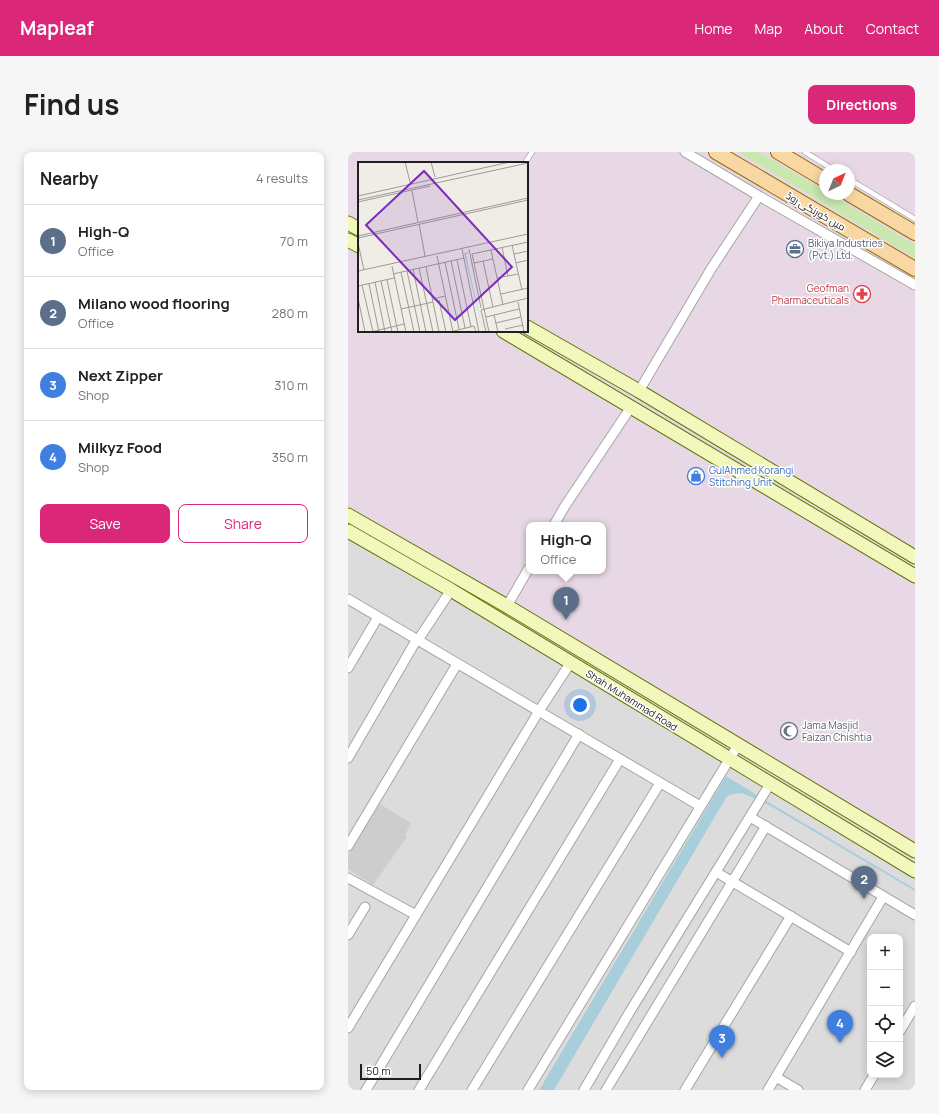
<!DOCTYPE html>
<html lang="en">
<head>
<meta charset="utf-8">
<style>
	:root { --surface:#fff; --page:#f6f6f6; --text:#222; --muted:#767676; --line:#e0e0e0; --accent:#db2777 }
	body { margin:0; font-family:Manrope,Cairo,sans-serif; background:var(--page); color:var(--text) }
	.controls { position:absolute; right:12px; bottom:12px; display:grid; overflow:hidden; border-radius:8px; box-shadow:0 2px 10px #0003 }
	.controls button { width:36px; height:36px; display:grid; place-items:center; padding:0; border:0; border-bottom:1px solid var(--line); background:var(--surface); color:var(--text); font:20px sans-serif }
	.compass { position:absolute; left:471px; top:12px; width:36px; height:36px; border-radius:50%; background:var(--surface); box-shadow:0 2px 10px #0003; rotate:43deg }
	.scale { position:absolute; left:12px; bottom:10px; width:61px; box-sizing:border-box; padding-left:4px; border:2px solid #1f1f1f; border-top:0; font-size:11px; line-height:14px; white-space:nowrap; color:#1f1f1f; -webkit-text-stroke:3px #fff; paint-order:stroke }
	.you { position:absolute; left:232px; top:553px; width:14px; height:14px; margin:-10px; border:3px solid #fff; border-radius:50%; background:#1a73e8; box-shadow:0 0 0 6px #1a73e833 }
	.badge { display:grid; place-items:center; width:26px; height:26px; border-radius:50%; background:var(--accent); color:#fff; font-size:13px; font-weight:700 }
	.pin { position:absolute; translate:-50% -33px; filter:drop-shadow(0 1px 2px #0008) }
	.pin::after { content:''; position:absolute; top:21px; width:14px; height:12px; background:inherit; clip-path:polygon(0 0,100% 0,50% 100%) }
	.popup { position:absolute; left:178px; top:370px; width:80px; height:52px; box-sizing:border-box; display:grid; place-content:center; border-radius:8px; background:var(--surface); filter:drop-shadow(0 1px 3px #0005); font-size:13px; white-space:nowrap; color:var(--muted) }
	.popup b { font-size:15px; color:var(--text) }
	.popup::after { content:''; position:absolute; left:50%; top:100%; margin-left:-8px; border:8px solid transparent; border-top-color:var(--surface) }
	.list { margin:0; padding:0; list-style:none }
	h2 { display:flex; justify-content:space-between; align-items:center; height:52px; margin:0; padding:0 16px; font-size:17px }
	h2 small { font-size:13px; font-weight:400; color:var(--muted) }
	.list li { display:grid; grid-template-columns:26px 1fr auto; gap:12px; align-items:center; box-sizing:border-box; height:72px; padding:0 16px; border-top:1px solid var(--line) }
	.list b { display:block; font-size:15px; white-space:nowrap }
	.list p { margin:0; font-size:13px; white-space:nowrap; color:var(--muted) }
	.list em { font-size:13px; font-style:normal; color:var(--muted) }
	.actions { display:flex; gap:8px; padding:12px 16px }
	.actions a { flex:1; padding:9px 0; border:1px solid var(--accent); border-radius:8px; text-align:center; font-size:14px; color:var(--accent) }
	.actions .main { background:var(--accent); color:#fff }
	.icon { flex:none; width:22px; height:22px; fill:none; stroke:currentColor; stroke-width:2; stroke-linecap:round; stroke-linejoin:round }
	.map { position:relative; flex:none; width:567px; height:938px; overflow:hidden; border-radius:8px }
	header { display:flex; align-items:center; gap:24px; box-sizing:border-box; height:56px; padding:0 20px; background:var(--accent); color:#fff }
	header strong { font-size:19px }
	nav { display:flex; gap:22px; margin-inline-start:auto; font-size:14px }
	.intro { display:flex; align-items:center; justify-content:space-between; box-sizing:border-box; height:96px; padding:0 24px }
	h1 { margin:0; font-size:28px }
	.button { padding:10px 18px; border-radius:8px; background:var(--accent); color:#fff; font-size:14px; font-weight:700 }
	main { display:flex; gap:24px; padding:0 24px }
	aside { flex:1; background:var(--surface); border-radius:8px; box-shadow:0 2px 10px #0003 }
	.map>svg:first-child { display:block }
	.residential { fill:#dddcdc; fill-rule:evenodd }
	.industrial { fill:#e8d8e5; fill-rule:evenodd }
	.religious { fill:#cdcdcd }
	.grass { fill:#c8e8ae }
	.water { fill:#a8cedc }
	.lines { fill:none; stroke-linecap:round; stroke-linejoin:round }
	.lane-casing { stroke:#a6a6a6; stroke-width:6 }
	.street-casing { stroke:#a6a6a6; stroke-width:11 }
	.secondary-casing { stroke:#637409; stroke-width:15 }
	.primary-casing { stroke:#956c06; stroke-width:16 }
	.lane { stroke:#fff; stroke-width:4.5 }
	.street { stroke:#fff; stroke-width:9 }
	.secondary { stroke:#f2f7bc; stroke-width:13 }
	.primary { stroke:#f8d7a2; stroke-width:14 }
	.labels { text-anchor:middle; stroke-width:3; stroke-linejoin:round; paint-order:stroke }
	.street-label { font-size:10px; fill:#1f1f1f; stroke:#fff }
	.service-label { font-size:10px; fill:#4e5e75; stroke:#fff; text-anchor:start }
	.health-label { font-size:10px; fill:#be3a42; stroke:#fff; text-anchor:end }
	.shop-label { font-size:10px; fill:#366cbe; stroke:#fff; text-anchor:start }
	.worship-label { font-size:10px; fill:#5b616d; stroke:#fff; text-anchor:start }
	.inset-road { fill:none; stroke:#9c9b96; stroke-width:1 }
	.view { fill:#7b2cbf; fill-opacity:0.15; stroke:#7b2cbf; stroke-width:2 }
	.inset-edge { fill:none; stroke:#1f1f1f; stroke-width:2 }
</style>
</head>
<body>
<header>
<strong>Mapleaf</strong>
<nav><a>Home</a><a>Map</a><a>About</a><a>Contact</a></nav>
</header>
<div class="intro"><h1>Find us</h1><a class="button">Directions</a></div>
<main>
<aside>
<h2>Nearby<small>4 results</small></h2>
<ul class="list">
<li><span class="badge" style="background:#5c6f8a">1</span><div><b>High-Q</b><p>Office</p></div><em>70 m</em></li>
<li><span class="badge" style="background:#5c6f8a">2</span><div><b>Milano wood flooring</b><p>Office</p></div><em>280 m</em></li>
<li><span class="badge" style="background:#3f7fe0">3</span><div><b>Next Zipper</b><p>Shop</p></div><em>310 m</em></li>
<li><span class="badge" style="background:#3f7fe0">4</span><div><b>Milkyz Food</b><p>Shop</p></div><em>350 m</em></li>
</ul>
<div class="actions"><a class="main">Save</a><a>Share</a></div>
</aside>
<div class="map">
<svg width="567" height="938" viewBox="0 0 567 938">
	<rect width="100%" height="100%" fill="#f0ede6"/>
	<path class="residential" d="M0 374 567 719V938H0ZM522 785H552V923H522Z"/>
	<path class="industrial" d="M0 0H567V715L0 377ZM11 11H179V179H11ZM477 18H501V42H477ZM181 373H255V419H181Z"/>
	<polygon class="religious" points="32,652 63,671 57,683 59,685 25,733 0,717 0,703"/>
	<polygon class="grass" points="390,0 411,0 477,39 477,42 482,42 567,93 567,106"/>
	<g class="water">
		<path d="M378 624 409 643 407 647C396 641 392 639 379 644L206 938H191Z"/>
		<polygon points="415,647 567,737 567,739 414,649"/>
	</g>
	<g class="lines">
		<g class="lane-casing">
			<g id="lane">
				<polyline points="457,0 486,18"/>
				<polyline points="177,11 184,0"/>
				<polyline points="501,27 567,67"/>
			</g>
		</g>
		<g class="street-casing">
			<g id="street">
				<polyline points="337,0 411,44 567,133"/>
				<polyline points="291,239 363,117 411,44"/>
				<polyline points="206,373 217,354 283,255"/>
				<polyline points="0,447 352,654"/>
				<polyline points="159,454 181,416"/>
				<polyline points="70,488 103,438"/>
				<polyline points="0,516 30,465"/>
				<polyline points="0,606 69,487"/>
				<polyline points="402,665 567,763"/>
				<polyline points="0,694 109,512"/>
				<polyline points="368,720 503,800"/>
				<polyline points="0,726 68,763"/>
				<polyline points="0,783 17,755"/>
				<polyline points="0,876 191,559 223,510"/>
				<polyline points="552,879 567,854"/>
				<polyline points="428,925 450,938"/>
				<polyline points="18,938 231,582"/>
				<polyline points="71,938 272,607"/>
				<polyline points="124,938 312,631"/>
				<polyline points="180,938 390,593"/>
				<polyline points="236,938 281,861 422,632"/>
				<polyline points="258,938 418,674"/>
				<polyline points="337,938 443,764"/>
				<polyline points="420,938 535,745"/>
				<polyline points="517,938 526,923"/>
			</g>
		</g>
		<g class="secondary-casing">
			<g id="secondary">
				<polyline points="0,71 11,77"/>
				<polyline points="0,88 11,94"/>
				<polyline points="179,175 291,239 567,405"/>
				<polyline points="155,179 567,424"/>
				<polyline points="0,363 159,454 567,699"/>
				<polyline points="0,379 103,438 567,719"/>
			</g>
		</g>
		<g class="primary-casing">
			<g id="primary">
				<polyline points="368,0 567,117"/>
				<polyline points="430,0 477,28"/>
				<polyline points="501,42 567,81"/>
			</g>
		</g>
		<use href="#lane" class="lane"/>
		<use href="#street" class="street"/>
		<use href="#secondary" class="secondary"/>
		<use href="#primary" class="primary"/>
	</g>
	<defs>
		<g id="office-ring" transform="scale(0.9)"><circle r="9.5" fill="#fff" stroke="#5c6f8a" stroke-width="1.5"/><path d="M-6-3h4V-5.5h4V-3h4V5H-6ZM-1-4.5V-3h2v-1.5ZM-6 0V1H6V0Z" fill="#5c6f8a"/></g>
		<g id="pharmacy-ring" transform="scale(0.9)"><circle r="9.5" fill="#fff" stroke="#e0444e" stroke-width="1.5"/><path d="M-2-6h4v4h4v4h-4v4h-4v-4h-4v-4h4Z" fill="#e0444e"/></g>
		<g id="shop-ring" transform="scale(0.9)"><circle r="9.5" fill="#fff" stroke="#3f7fe0" stroke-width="1.5"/><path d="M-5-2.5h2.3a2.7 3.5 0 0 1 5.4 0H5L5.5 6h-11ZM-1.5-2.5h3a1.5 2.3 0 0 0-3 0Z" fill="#3f7fe0"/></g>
		<g id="mosque-ring" transform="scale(0.9)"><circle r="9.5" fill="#fff" stroke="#6b7280" stroke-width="1.5"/><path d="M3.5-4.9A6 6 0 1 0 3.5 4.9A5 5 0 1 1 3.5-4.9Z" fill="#6b7280"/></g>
	</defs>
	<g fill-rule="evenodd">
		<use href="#office-ring" x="447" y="97"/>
		<use href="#pharmacy-ring" x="514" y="142"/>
		<use href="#shop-ring" x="348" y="324"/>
		<use href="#mosque-ring" x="441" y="579"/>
	</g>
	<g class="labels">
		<g class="street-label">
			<text transform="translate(468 59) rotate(30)" y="4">مین کورنگی روڈ</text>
			<text transform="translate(284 548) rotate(32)" y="4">Shah Muhammad Road</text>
		</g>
		<g class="service-label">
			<text x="460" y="95">Bikiya Industries<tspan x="460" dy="12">(Pvt.) Ltd.</tspan></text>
		</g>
		<g class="health-label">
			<text x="501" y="140">Geofman<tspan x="501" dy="12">Pharmaceuticals</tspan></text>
		</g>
		<g class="shop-label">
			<text x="361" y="322">GulAhmed Korangi<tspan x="361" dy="12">Stitching Unit</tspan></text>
		</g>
		<g class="worship-label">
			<text x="454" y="577">Jama Masjid<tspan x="454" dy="12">Faizan Chishtia</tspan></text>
		</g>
	</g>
	<g transform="translate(10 10)">
		<rect width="170" height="170" fill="#f0ede6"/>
		<path d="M111 90 108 93 125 170 106 91Z" fill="#a8cedc"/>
		<path class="inset-road" d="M47 0 52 20M73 0 77 15M54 29 60 60M0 34 152 0M0 38 170 1M0 40 72 24M61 62 67 94M0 74 170 36M0 76 170 38M0 81 6 108M154 83 164 128M144 85 150 114M104 87 121 170M111 87 123 146M133 88 145 143M114 92 131 170M114 92 170 80M156 92 170 89M79 94 95 170M99 98 113 165M93 99 107 166M125 99 135 145M87 100 101 167M116 101 135 97M158 101 170 98M34 104 48 170M68 105 81 170M61 106 75 170M55 107 68 170M0 109 170 72M49 109 62 170M43 110 56 170M35 112 106 96M139 116 160 112M29 118 40 170M23 119 34 170M17 120 27 170M11 122 21 170M4 123 15 170M0 124 36 116M143 132 170 126M0 136 7 170M75 137 87 134M81 138 88 170M160 140 166 170M43 147 75 140M123 148 170 136M123 148 128 170M136 153 140 170M128 155 161 147M138 161 163 155M147 167 165 163M13 170 46 162M92 170 116 164 118 170"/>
		<path class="view" d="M66 9 154 105 97 158 8 63Z"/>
		<rect width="170" height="170" class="inset-edge"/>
	</g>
</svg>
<div class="controls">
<button>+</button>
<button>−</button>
<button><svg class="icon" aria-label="locate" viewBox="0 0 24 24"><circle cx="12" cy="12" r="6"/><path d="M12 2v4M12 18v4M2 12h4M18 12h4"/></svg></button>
<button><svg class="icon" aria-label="layers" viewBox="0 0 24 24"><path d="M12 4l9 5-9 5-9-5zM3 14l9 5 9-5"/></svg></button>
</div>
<svg class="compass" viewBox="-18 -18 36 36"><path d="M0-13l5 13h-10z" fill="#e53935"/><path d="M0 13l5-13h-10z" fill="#767676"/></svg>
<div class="scale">50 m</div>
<div class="you"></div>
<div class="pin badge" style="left:218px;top:468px;background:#5c6f8a">1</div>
<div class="popup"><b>High-Q</b>Office</div>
<div class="pin badge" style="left:516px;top:747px;background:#5c6f8a">2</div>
<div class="pin badge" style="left:374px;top:906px;background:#3f7fe0">3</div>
<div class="pin badge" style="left:492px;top:891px;background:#3f7fe0">4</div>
</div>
</main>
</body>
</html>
